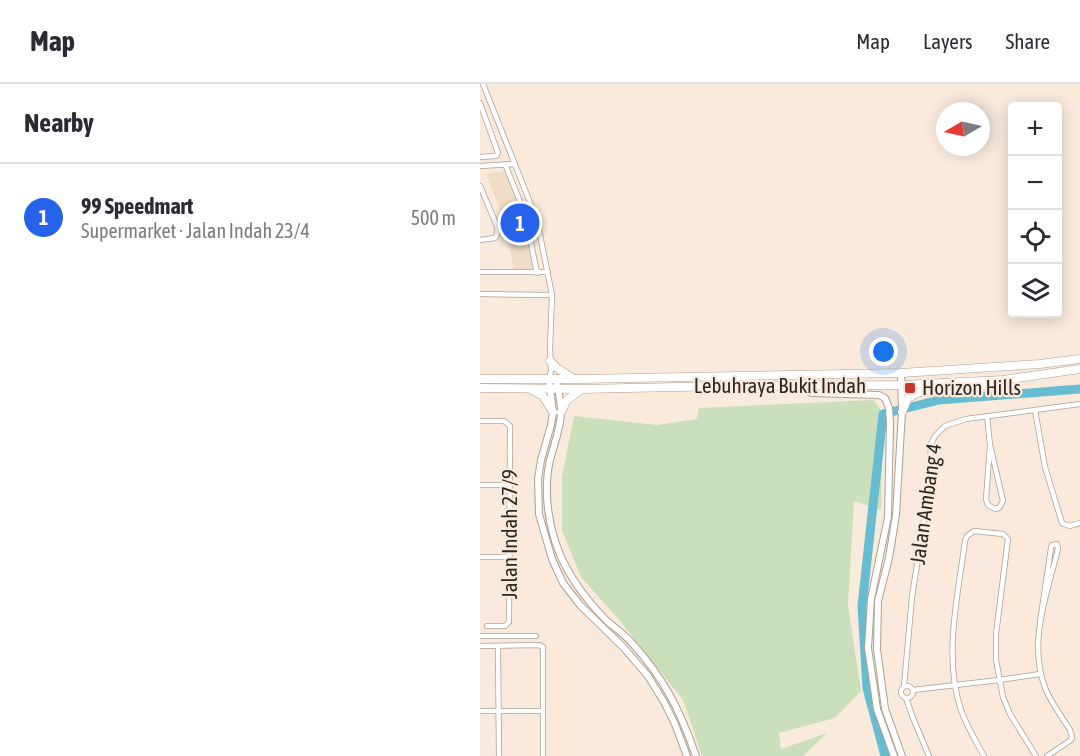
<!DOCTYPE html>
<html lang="en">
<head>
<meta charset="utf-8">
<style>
  :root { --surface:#fff; --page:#f7f7f7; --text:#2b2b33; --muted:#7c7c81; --line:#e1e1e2; --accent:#2563eb }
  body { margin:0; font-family:"Asap Condensed",sans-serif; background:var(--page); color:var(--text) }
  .controls { position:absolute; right:18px; top:18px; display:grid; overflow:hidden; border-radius:6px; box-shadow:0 3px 15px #0003 }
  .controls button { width:54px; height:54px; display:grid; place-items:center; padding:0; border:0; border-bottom:2px solid var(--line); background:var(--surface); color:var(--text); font:30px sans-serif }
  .compass { position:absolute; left:456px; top:18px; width:54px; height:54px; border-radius:50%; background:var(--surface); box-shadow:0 3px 15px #0003; rotate:261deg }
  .you { position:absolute; left:404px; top:268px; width:21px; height:21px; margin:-15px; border:4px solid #fff; border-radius:50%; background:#1a73e8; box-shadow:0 0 0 9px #1a73e833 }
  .badge { display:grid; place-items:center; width:39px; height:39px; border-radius:50%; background:var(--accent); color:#fff; font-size:20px; font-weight:700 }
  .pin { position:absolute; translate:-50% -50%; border:3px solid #fff; box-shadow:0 2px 6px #0006 }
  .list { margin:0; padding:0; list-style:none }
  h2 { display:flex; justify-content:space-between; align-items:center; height:78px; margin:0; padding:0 24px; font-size:26px }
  h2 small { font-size:20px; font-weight:400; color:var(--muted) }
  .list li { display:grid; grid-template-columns:39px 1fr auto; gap:18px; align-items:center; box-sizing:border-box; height:108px; padding:0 24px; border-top:2px solid var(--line) }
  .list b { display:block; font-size:22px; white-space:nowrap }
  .list p { margin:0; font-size:20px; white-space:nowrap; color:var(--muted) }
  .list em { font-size:20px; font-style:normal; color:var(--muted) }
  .icon { flex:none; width:33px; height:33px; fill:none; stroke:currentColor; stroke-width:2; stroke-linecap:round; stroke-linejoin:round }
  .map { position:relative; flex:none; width:600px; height:672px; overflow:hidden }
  header { display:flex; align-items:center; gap:36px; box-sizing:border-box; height:84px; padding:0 30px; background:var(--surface); border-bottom:2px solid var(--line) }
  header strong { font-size:28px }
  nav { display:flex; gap:33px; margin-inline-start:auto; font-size:21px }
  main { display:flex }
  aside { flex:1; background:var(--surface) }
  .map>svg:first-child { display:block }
  .built { fill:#f1dcc8 }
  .green { fill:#cae0bc }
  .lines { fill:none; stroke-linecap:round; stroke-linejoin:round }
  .river { stroke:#67bcd2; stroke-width:9 }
  .street-casing { stroke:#ae9f91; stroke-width:6 }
  .secondary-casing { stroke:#ae9f91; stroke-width:8 }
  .highway-casing { stroke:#ae9f91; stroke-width:9 }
  .street { stroke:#fff; stroke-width:4.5 }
  .secondary { stroke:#fff; stroke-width:6 }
  .highway { stroke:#fff; stroke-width:8 }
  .poi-dot { fill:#c6382f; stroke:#faeadb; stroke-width:2 }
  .labels { text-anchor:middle; stroke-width:4.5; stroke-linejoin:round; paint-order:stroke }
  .street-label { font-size:21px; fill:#2c2721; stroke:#faeadb }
  .poi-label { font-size:21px; fill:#2c2721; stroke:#faeadb; text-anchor:start }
</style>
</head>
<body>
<header>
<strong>Map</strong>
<nav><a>Map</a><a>Layers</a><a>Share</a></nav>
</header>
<main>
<aside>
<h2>Nearby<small></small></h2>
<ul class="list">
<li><span class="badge">1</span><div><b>99 Speedmart</b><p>Supermarket · Jalan Indah 23/4</p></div><em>500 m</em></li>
</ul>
</aside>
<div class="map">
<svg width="600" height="672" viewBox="0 0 600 672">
  <rect width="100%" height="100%" fill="#faeadb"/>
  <polygon class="built" points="25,87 43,130 55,187 34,186 24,135 7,93 8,89"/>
  <polygon class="green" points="394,316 403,330 401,426 374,417 368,521 381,607 355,634 299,649 301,665 347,649 323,672 222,672 203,616 140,537 101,493 82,446 82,393 94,332 177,341 217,335 219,324"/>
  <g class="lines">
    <polyline class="river" points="405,672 387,604 382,522 403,330 459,316 600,305"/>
    <defs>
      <g id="street">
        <polyline points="3,0 57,136 72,211 70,264 71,286 69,296"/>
        <polyline points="0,19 18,69 16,72 0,73"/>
        <polyline points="25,80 45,130 57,189"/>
        <polyline points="0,82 35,80"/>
        <path d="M0,102L17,142C18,147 18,151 15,154L0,156"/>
        <polyline points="0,188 68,188"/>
        <polyline points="0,210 72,211"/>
        <polyline points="555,326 565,383 582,439 584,440 590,442 600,439"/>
        <polyline points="507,332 510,361 506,415 508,421 515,425 519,424 523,417 510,361"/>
        <polyline points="0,337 24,337 30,342 30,346 29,538 25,542 7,542"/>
        <polyline points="0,401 30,401"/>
        <polyline points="0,473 30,473"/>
        <path d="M560,538L571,464L572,461L577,460L578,465C567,510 547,560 566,606C572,620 582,633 590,646L592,653L591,656L567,672"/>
        <polyline points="0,552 56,552"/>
        <polyline points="0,562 59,561 63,563 63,672"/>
        <polyline points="18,562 19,672"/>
        <circle cx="427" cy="608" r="6"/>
        <polyline points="424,602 432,513 447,416 451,403 450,381 451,360 455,352 465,342 486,335 600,320"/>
        <polyline points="433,606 519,596 560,590"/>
        <polyline points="426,614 433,634 449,672"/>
        <polyline points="0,627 63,627"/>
        <path d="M504,672C496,657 487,643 481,626C463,572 478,512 485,457L487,452L494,447L523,450L528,455L516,550V576L523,613L530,630L556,672"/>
      </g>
      <g id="secondary">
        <polyline points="421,289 422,328 416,431 409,474 398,517 397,565 405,625 422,672"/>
        <polyline points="69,296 73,328 71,341 61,376 58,395 59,430 72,475 83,499 100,521 143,563 168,592 184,618 195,640 207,672"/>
        <path d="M76,296C78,306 81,317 81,327C81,344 74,360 70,376C64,402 67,432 75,457C85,488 104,514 127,537C135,544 144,550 151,558C184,594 200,626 216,672"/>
        <polyline points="316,302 332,309 399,311 405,314 409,324 410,339 408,433 391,515 388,564 397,625 414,672"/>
      </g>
      <g id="highway">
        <polyline points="70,277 77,284 94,295"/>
        <polyline points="0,295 100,295 421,289 560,280 600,275"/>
        <polyline points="0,304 101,305 245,302 422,301 523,296 600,285"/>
        <polyline points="52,306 63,312 73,328"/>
        <polyline points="81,328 87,316 100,306"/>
        <polyline points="422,328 428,314 440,308 488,306 510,300"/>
      </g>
    </defs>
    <use href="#street" class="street-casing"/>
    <use href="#secondary" class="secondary-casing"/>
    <use href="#highway" class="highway-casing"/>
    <use href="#street" class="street"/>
    <use href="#secondary" class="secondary"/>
    <use href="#highway" class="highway"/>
  </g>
  <rect class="poi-dot" x="424" y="298" width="12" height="12" rx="3"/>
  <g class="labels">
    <g class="street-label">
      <text x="300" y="309">Lebuhraya Bukit Indah</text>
      <text transform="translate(446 420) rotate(-82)" y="7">Jalan Ambang 4</text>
      <text transform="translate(30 450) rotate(-90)" y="7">Jalan Indah 27/9</text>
    </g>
    <g class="poi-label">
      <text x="442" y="311">Horizon Hills</text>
    </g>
  </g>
</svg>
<div class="controls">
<button>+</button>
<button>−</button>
<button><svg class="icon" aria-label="locate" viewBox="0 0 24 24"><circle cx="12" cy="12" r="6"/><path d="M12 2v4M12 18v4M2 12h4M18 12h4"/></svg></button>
<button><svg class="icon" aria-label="layers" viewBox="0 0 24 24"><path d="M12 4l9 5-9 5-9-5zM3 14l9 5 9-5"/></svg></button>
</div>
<svg class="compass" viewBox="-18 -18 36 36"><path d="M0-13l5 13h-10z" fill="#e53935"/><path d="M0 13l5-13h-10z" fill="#7c7c81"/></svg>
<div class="you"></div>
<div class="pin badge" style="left:40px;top:139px">1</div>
</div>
</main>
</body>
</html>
